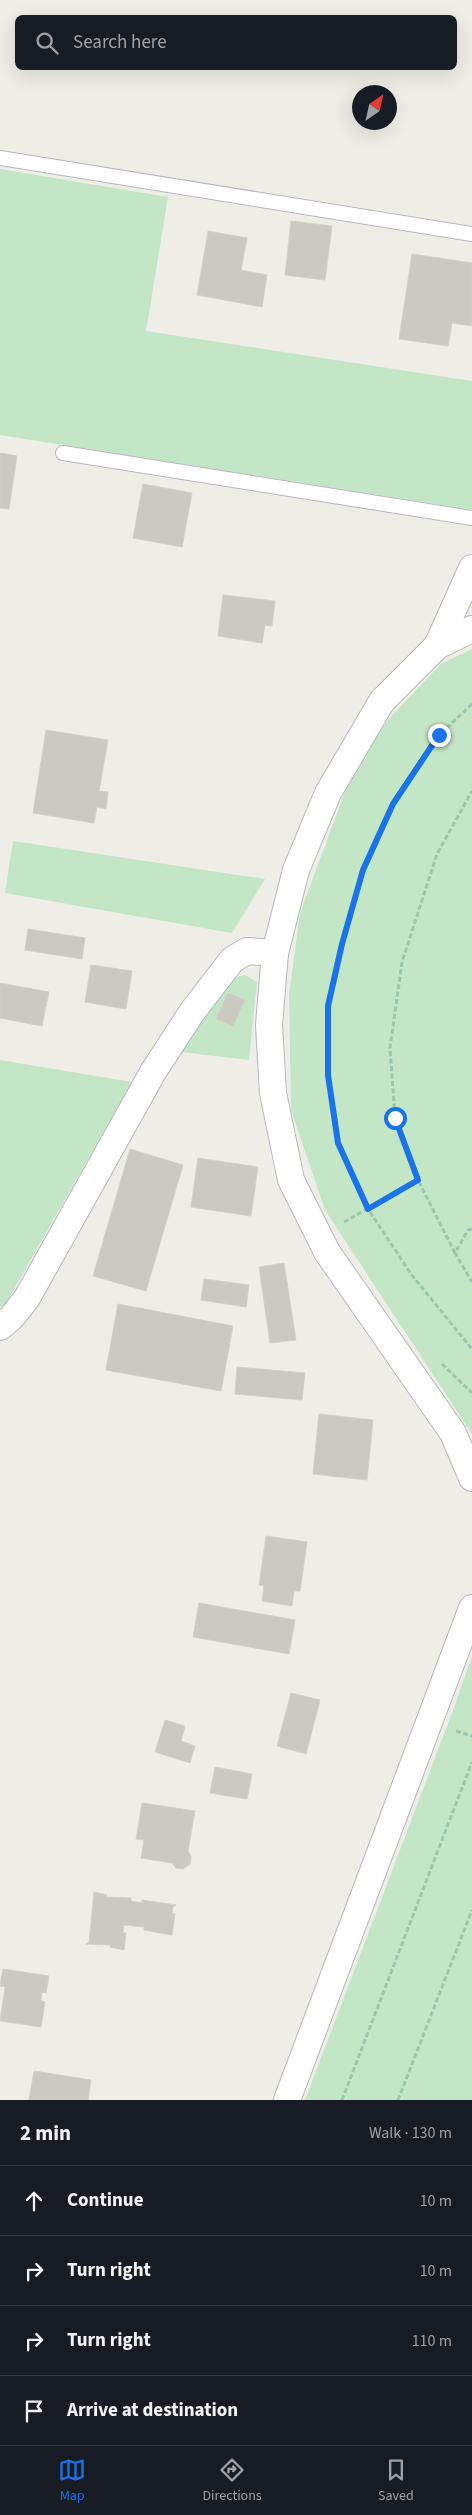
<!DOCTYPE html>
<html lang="en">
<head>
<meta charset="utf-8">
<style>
  :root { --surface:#171b24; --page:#242831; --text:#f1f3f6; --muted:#9ea1a6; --line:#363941; --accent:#1a73e8 }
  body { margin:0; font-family:"Source Sans 3",sans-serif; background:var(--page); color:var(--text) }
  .compass { position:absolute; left:352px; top:85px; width:45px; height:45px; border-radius:50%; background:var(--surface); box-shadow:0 5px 20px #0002; rotate:34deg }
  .stop { position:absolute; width:15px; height:15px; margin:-11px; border:4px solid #1a73e8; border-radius:50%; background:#fff }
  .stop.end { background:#1a73e8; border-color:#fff; box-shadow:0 1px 5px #0008 }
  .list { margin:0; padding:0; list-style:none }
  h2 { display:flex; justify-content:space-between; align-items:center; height:65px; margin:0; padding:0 20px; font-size:21px }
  h2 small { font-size:16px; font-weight:400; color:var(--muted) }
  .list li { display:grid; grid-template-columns:32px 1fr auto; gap:15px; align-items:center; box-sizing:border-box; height:70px; padding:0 20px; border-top:1px solid var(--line) }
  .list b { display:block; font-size:19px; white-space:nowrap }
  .list em { font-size:16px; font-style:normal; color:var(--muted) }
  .icon { flex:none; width:28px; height:28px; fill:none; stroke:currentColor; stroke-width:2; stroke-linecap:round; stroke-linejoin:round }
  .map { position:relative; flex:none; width:472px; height:2100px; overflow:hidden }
  .search { position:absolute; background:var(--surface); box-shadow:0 5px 20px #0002; left:15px; right:15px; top:15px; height:55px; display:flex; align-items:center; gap:12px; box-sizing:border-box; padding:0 18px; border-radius:8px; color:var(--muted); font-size:19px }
  .sheet { height:345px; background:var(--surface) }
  nav { display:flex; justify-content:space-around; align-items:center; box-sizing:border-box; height:70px; border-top:1px solid var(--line); background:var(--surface); font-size:14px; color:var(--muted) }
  nav a { display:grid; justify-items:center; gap:2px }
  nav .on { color:var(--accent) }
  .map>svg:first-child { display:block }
  .green { fill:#c3e6c7 }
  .building { fill:#cac9c2; stroke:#d4d1c4 }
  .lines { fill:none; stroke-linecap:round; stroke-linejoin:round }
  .service-casing { stroke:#b6b7bc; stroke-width:16 }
  .minor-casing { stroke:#b6b7bc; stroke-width:28 }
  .path { stroke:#9cc7ad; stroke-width:3; stroke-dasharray:5 2.5; stroke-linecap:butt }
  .service { stroke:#fff; stroke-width:14 }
  .minor { stroke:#fff; stroke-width:26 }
  .route { stroke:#1a73e8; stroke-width:6 }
</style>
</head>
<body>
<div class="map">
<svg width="472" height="2100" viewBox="0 0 472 2100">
  <rect width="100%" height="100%" fill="#efeee6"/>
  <g class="green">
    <polygon points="0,169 168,197 146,331 472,381 472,510 0,435"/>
    <polygon points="472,649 472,1434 325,1210 291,1110 289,994 300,913 346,789 386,722 441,664"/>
    <polygon points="13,841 265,879 232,933 5,893"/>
    <polygon points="245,975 257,982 249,1060 181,1052 233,978"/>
    <polygon points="0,1060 132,1082 5,1305 0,1307"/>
    <polygon points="472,1656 472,2100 305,2100 455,1705"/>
  </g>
  <g class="building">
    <polygon points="291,221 332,226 325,280 285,275"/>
    <polygon points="208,231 247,238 241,270 267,275 262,307 197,295"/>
    <polygon points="412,254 472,263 472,326 452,323 448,346 399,339"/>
    <polygon points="0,453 17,456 9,509 0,508"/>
    <polygon points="143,484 192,493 182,547 133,538"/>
    <polygon points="223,595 275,601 272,626 265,625 262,643 218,636"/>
    <polygon points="46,730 108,740 99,791 108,792 106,809 97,807 94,823 33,813"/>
    <polygon points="28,929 85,938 82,959 25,950"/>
    <polygon points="91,965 132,971 126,1009 85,1002"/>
    <polygon points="0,983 49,992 42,1026 0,1018"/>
    <polygon points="228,993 245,1000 233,1026 216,1019"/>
    <polygon points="130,1149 183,1165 146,1291 93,1276"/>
    <polygon points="198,1158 258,1167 251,1216 191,1207"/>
    <polygon points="284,1263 296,1340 270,1343 259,1267"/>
    <polygon points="204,1279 249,1285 246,1307 201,1300"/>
    <polygon points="118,1304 233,1326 221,1391 106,1370"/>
    <polygon points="237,1367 305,1373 302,1400 235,1394"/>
    <polygon points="319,1414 373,1420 367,1480 313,1474"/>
    <polygon points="266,1536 307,1542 300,1591 294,1591 292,1606 262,1601 264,1586 259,1585"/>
    <polygon points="199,1603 295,1620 289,1654 193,1637"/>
    <polygon points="291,1693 320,1700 306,1754 277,1746"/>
    <polygon points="165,1720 185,1726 181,1741 195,1746 190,1763 155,1752"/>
    <polygon points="215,1767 252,1774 247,1799 210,1793"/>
    <polygon points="142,1803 195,1811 188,1851 191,1856 190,1864 183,1869 176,1868 172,1863 141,1858 144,1840 136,1839"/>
    <polygon points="94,1892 107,1895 106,1897 131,1898 131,1901 142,1903 142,1900 176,1905 173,1907 172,1913 175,1914 172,1935 144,1930 144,1927 124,1925 123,1932 126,1933 124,1950 110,1947 111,1945 86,1944 89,1942"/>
    <polygon points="3,1969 49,1976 46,1993 42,1992 41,2001 45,2002 41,2027 0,2021 5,1987 0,1986"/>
    <polygon points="34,2071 91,2080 88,2100 29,2100"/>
  </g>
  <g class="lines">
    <defs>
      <g id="service">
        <polyline points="0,158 472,234"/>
        <polyline points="63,453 472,518"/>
      </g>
      <g id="minor">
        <polyline points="472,629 437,646 382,701 328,793 296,870 275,953 269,1025 273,1093 291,1180 327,1252 453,1433 472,1478"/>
        <polyline points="437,646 472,568"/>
        <polyline points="0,1327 12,1317 27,1298 153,1072 192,1012 232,960 247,951 275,953"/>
        <polyline points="287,2100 472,1608"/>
      </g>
    </defs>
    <use href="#service" class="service-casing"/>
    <use href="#minor" class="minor-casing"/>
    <g class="path">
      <polyline points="472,704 439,735 393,804 363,870 342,944 328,1006 328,1075 338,1143 368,1209 411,1274 472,1349"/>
      <polyline points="344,1222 418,1180"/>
      <polyline points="472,1229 468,1230 455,1253 472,1282"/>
      <polyline points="455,1253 418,1180 395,1117 390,1048 402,962 437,854 472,791"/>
      <polyline points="442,1364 472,1393"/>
      <polyline points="456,1731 472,1736"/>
      <polyline points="342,2100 472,1762"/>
      <polyline points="398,2100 472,1910"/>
    </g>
    <use href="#service" class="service"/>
    <use href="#minor" class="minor"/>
  </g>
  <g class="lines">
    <polyline class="route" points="395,1118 418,1180 368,1209 338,1143 328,1075 328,1006 342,944 363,870 393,804 439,735"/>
  </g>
</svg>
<svg class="compass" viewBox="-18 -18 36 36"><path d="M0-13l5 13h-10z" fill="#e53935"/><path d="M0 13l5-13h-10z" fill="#9ea1a6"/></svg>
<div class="stop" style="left:395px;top:1118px"></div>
<div class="stop end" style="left:439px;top:735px"></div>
<div class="search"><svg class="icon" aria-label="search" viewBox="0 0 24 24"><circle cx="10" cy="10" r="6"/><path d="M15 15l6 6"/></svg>Search here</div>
</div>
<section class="sheet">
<h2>2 min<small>Walk · 130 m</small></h2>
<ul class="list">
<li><svg class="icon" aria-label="ahead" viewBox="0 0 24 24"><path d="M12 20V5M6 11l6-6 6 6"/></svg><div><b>Continue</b></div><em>10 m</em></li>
<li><svg class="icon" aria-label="right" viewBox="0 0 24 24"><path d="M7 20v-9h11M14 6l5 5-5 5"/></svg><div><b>Turn right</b></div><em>10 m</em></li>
<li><svg class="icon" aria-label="right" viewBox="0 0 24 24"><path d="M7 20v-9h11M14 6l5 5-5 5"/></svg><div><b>Turn right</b></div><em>110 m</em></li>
<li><svg class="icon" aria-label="arrive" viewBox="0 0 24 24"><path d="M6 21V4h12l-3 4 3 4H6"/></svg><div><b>Arrive at destination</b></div></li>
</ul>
</section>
<nav>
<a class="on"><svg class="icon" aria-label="map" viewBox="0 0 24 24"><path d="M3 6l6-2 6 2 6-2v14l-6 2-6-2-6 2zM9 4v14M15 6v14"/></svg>Map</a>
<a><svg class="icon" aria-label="directions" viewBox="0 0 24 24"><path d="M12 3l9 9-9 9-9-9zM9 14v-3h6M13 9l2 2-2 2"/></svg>Directions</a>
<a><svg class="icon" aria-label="saved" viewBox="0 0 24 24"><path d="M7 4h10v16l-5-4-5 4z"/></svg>Saved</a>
</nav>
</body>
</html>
